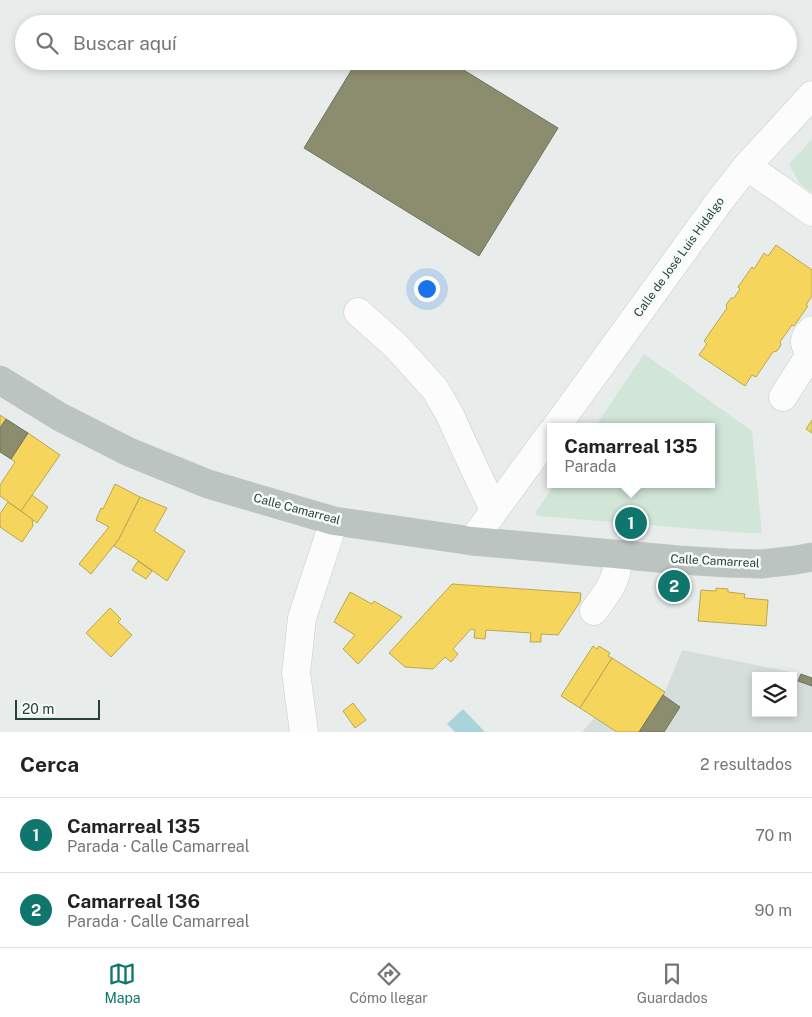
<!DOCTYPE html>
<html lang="es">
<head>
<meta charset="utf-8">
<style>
  :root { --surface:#fff; --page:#f2f2f2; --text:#222; --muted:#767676; --line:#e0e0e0; --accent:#0f766e }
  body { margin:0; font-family:"Public Sans",sans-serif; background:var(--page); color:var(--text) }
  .controls { position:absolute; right:15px; bottom:15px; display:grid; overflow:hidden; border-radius:0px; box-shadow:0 2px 8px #0003 }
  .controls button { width:45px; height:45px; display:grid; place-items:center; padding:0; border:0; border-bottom:1px solid var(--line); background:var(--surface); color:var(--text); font:25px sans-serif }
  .scale { position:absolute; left:15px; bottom:12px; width:85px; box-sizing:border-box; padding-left:5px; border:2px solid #24423a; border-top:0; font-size:14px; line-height:18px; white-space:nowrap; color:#24423a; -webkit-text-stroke:4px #f7fbf9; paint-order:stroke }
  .you { position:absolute; left:426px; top:288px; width:18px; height:18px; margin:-12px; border:4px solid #fff; border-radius:50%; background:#1a73e8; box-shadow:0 0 0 8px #1a73e833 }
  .badge { display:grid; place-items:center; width:32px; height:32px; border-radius:50%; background:var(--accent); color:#fff; font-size:16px; font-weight:700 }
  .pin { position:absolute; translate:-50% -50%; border:2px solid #fff; box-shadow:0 1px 5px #0006 }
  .popup { position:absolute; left:547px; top:423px; width:168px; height:65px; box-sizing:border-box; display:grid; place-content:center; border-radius:0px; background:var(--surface); filter:drop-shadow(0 1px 4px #0005); font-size:16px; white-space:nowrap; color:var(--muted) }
  .popup b { font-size:19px; color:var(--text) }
  .popup::after { content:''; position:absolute; left:50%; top:100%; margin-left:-10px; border:10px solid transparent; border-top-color:var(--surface) }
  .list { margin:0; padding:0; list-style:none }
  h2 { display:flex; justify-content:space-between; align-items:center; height:65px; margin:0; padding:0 20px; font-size:21px }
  h2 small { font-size:16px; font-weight:400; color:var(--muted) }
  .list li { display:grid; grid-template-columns:32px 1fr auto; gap:15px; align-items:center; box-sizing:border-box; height:75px; padding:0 20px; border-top:1px solid var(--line) }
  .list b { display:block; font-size:19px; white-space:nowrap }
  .list p { margin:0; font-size:16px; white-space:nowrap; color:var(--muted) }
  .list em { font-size:16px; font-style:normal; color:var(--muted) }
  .icon { flex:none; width:28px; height:28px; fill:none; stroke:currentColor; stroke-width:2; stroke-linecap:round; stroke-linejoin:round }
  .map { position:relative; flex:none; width:812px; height:732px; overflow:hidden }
  .search { position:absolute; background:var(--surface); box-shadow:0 2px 8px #0003; left:15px; right:15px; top:15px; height:55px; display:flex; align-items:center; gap:12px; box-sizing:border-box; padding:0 18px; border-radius:28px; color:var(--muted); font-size:19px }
  .sheet { height:215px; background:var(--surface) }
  nav { display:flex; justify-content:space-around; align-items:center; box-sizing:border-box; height:70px; border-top:1px solid var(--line); background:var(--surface); font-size:14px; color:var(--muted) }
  nav a { display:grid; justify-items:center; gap:2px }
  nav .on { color:var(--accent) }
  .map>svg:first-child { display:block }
  .built { fill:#d6dedb; fill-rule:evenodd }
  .green { fill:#d1e6d8 }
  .water { fill:#a9d4db }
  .homes { fill:#f6d55c; stroke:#b7a952 }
  .industry { fill:#8c8c6e; stroke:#6d765e }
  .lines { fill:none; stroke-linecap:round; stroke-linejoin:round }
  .street-casing { stroke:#c5cac8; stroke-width:29 }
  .highway-casing { stroke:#c3ccc9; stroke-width:29 }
  .street { stroke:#fcfcfc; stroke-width:28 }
  .highway { stroke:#bcc4c2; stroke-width:28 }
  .labels { text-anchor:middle; stroke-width:5; stroke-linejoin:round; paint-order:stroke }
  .street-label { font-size:12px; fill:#24423a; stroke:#f7fbf9 }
</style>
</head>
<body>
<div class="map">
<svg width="812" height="732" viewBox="0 0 812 732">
  <rect width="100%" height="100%" fill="#e8edeb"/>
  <g class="built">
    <path d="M682,650L801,674L812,678V732H639L665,692ZM756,676H793V713H756Z"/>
    <polygon points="595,717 617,732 582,732"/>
  </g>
  <g class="green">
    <polygon points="812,139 812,193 800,184 789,164"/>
    <polygon points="644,354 752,431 762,533 747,533 538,516 535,513 555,484 711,484 711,427 595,427"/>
  </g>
  <polygon class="water" points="463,709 485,732 455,732 447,724"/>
  <g class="homes">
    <polygon points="776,245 812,270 812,296 806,305 808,306 794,326 792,325 780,342 781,345 777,351 773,352 756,377 752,375 745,386 699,355 707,344 704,341 727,308 726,305 731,298 734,298 740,289 738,287 752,267 754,269 764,253 768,256"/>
    <polygon points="0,415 6,419 0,428"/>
    <polygon points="812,420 812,433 806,429"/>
    <polygon points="28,433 60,455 21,511 0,496 0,485 15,462 11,459"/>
    <polygon points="115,484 140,497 119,539 91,574 79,564 109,527 96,520 101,508 103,509"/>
    <polygon points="32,495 48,507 37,523 21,511"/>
    <polygon points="140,497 167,508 154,531 185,551 167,581 136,559 114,546 119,539"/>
    <polygon points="8,502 32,519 33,526 22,542 0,527 0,514"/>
    <polygon points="138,561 152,571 146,579 132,570"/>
    <polygon points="452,584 581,593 580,602 558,635 541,634 541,642 530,642 531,633 486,630 485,639 474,638 475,630 471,629 453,649 458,654 451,662 445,657 433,669 405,667 389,653"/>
    <polygon points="716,588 728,589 728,592 745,594 744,598 768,600 766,626 698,621 701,590 716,591"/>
    <polygon points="350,592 372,604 374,601 402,617 358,664 343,649 355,635 334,622"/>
    <polygon points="110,608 121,619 118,622 132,635 111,657 86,633"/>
    <polygon points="593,646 597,649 599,646 610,653 608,656 612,658 580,708 561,696"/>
    <polygon points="612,658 665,692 639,732 617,732 580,708"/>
    <polygon points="353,703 366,720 355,728 343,711"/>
  </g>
  <g class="industry">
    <polygon points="357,61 449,61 558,128 479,256 304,148"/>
    <polygon points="6,419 28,433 11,459 0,452 0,428"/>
    <polygon points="801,674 812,678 812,686 798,681"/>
    <polygon points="663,695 680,707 664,732 639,732"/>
  </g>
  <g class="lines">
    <defs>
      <g id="street">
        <polyline points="747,166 812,212"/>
        <polyline points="358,312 396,346 435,389 450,415 462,442 494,510"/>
        <path d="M812,330C802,338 803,346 812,354"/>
        <polyline points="783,397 811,353"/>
        <polyline points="556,427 721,199 747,166 812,95"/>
        <polyline points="472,541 551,433"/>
        <polyline points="594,611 610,588 616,574 619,555"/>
        <polyline points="304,732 296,673 302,618 334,521"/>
      </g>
      <polyline id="highway" points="0,380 60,417 129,452 208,484 334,521 472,541 679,560 728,563 761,564 796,560 812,557"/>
    </defs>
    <use href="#street" class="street-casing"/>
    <use href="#highway" class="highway-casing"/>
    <use href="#street" class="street"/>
    <use href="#highway" class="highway"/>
  </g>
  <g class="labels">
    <g class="street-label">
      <text transform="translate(679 257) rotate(-54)" y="4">Calle de José Luis Hidalgo</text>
      <text transform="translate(297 509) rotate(15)" y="4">Calle Camarreal</text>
      <text transform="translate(715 561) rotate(3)" y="4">Calle Camarreal</text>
    </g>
  </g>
</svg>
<div class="controls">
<button><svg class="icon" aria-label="layers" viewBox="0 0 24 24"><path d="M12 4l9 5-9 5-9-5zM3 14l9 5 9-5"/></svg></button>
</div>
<div class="scale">20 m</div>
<div class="you"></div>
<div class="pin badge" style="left:631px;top:523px">1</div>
<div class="popup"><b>Camarreal 135</b>Parada</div>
<div class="pin badge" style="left:674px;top:586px">2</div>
<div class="search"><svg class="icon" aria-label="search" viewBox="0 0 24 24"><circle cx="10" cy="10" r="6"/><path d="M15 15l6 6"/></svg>Buscar aquí</div>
</div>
<section class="sheet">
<h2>Cerca<small>2 resultados</small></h2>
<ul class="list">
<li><span class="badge">1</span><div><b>Camarreal 135</b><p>Parada · Calle Camarreal</p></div><em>70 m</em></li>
<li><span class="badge">2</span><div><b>Camarreal 136</b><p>Parada · Calle Camarreal</p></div><em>90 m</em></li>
</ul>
</section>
<nav>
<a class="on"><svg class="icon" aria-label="map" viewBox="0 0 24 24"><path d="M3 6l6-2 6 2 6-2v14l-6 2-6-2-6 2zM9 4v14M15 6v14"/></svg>Mapa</a>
<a><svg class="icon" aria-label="directions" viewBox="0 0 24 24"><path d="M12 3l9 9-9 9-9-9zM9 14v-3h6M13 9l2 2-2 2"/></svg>Cómo llegar</a>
<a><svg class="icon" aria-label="saved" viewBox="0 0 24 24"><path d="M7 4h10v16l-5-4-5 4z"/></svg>Guardados</a>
</nav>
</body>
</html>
